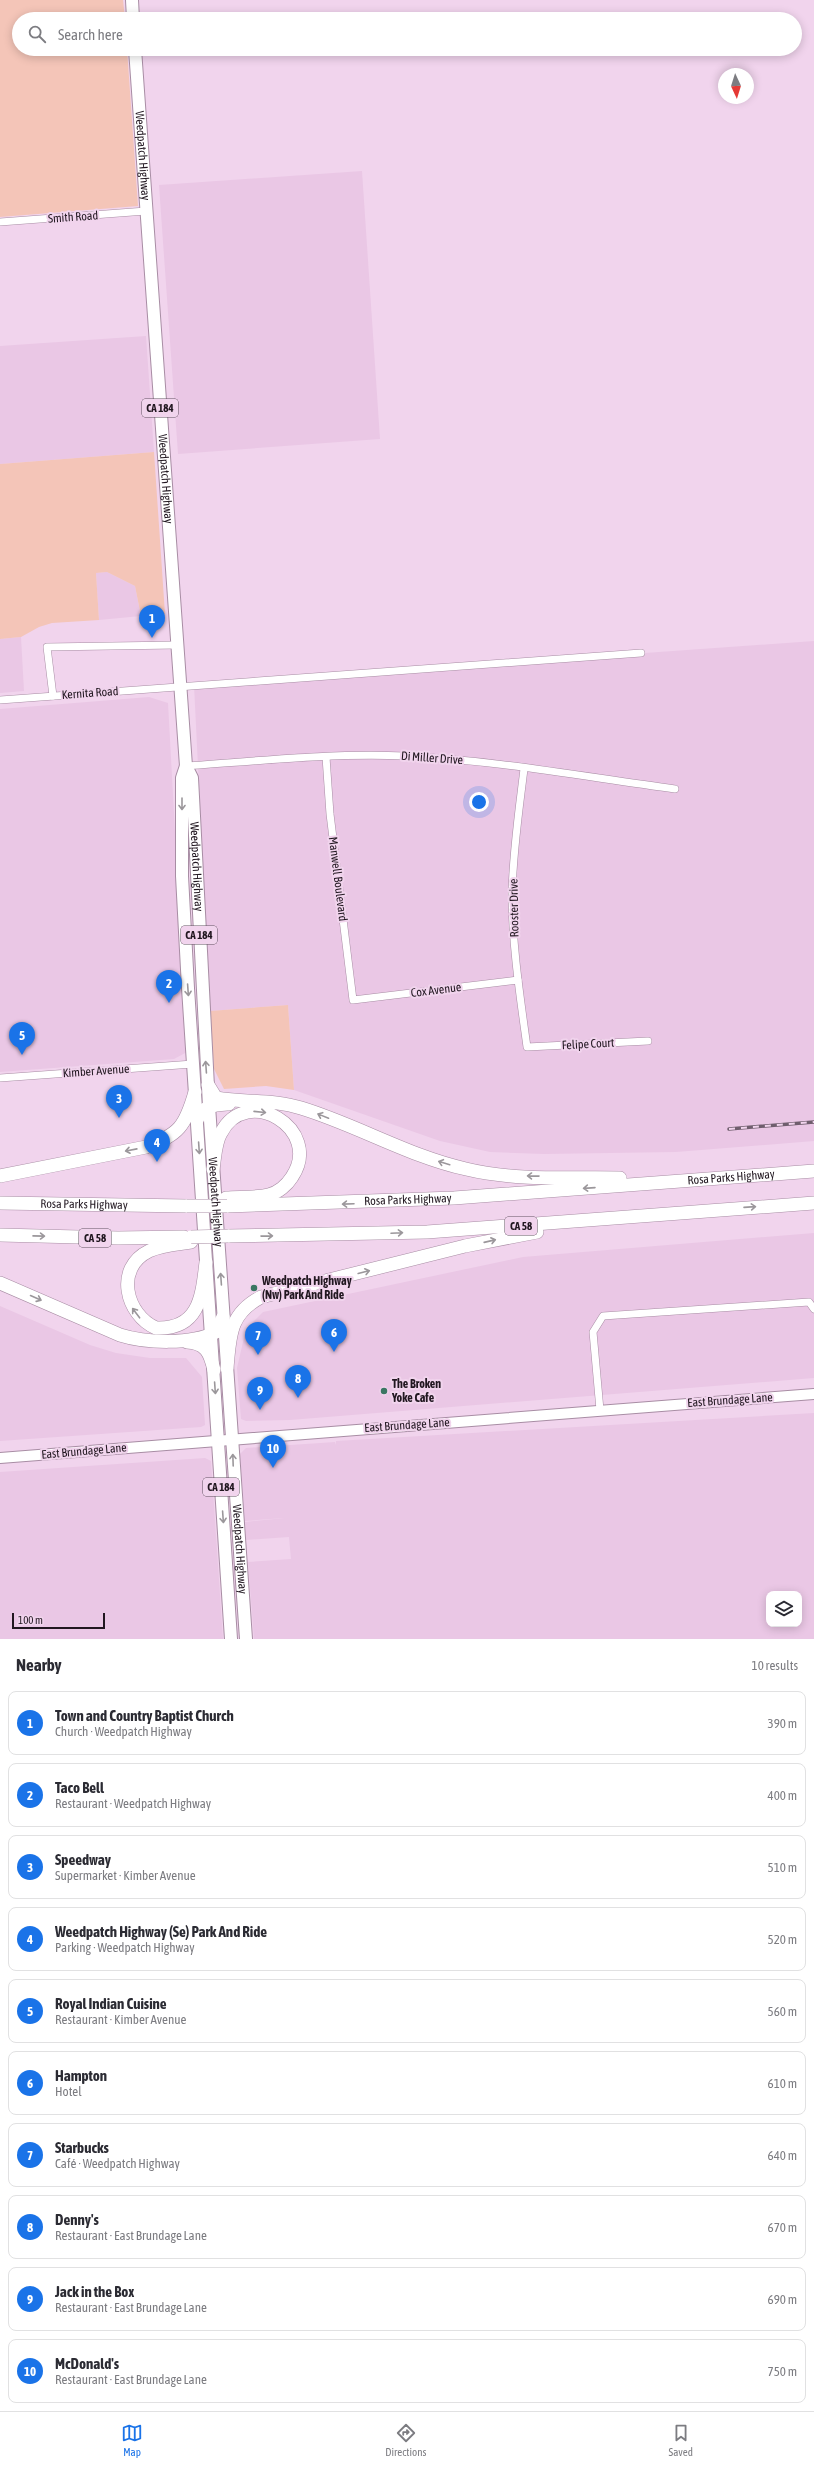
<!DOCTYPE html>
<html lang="en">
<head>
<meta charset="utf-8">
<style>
  :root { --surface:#fff; --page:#f2f2f3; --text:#2b2b33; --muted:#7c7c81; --line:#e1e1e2; --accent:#1a73e8 }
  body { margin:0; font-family:"Asap Condensed",sans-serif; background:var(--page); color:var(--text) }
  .controls { position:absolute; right:12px; bottom:12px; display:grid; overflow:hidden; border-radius:8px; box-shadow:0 2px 10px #0003 }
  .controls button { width:36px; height:36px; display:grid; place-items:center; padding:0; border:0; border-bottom:1px solid var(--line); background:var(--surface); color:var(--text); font:20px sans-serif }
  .compass { position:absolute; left:718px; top:68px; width:36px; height:36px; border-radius:50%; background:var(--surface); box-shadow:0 2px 10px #0003; rotate:176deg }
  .scale { position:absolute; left:12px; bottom:10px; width:93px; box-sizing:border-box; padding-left:4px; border:2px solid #211720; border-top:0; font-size:11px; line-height:14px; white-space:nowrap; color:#211720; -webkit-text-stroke:3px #f1d4ed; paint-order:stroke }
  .you { position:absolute; left:479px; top:802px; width:14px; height:14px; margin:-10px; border:3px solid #fff; border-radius:50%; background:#1a73e8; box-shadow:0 0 0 6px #1a73e833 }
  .badge { display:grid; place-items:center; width:26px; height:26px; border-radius:50%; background:var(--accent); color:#fff; font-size:13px; font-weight:700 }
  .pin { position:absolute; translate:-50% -33px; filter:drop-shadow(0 1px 2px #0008) }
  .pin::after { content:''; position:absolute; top:21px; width:14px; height:12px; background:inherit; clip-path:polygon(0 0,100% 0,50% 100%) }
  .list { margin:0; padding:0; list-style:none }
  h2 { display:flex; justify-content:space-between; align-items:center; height:52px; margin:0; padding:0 16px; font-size:17px }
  h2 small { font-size:13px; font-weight:400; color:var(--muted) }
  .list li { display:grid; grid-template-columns:26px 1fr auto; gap:12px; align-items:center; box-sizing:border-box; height:64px; margin:0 8px 8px; padding:0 8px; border:1px solid var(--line); border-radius:8px }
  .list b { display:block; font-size:15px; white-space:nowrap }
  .list p { margin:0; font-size:13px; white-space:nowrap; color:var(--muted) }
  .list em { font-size:13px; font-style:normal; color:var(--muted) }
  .icon { flex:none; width:22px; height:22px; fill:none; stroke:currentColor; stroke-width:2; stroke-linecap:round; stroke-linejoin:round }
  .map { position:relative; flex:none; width:814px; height:1639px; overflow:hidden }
  .search { position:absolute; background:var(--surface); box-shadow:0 2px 10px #0003; left:12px; right:12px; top:12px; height:44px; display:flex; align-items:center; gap:10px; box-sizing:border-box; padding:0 14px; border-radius:22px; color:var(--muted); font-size:15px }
  .sheet { height:772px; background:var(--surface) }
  nav { display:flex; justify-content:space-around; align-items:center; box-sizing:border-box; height:56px; border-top:1px solid var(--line); background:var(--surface); font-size:11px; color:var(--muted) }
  nav a { display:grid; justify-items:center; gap:2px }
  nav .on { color:var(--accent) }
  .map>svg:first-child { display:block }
  .built { fill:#eac7e5; fill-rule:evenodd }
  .green { fill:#f4c5b8 }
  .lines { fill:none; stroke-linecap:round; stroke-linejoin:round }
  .street-casing { stroke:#a88da4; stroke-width:8 }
  .secondary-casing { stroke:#a88da4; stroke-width:12 }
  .primary-casing { stroke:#a88da4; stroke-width:14 }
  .highway-casing { stroke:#a88da4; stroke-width:14 }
  .street { stroke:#fff; stroke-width:7 }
  .secondary { stroke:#fff; stroke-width:10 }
  .primary { stroke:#fff; stroke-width:12 }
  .highway { stroke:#fff; stroke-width:13 }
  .rail-casing { stroke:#6f5e6d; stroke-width:3.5 }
  .rail { stroke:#f1d4ed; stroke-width:2; stroke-dasharray:6; stroke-linecap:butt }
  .highway-bridge-casing { stroke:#a88da4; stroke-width:14; stroke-linecap:butt }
  .highway-bridge { stroke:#fff; stroke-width:13 }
  .oneway { stroke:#9b979b }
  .poi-dot { fill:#3a7662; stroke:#f1d4ed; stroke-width:1.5 }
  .labels { text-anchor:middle; stroke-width:4; stroke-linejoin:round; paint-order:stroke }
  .shield { fill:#f1d4ed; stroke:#5f505e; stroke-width:1 }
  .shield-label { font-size:11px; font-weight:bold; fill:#211720 }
  .street-label { font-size:12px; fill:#211720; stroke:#f1d4ed }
  .poi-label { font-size:12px; font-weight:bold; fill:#211720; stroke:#f1d4ed; text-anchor:start }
</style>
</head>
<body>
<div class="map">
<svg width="814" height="1639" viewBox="0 0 814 1639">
  <rect width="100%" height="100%" fill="#f1d4ed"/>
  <g class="built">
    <polygon points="362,171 380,439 178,454 159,185"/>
    <polygon points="146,336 154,452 0,464 0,346"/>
    <polygon points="107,572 135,586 141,616 99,620 96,573"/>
    <polygon points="21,637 24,691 0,693 0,639"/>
    <polygon points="814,641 814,1141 676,1152 544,1154 490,1152 440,1141 294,1090 288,1005 210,1011 194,685"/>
    <polygon points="149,697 168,703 187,1052 174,1059 0,1072 0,709"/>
    <polygon points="814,1233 814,1378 290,1420 246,1421 241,1419 237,1368 246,1329 263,1312 523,1257"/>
    <polygon points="0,1306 90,1345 116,1353 150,1358 186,1358 202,1377 205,1425 201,1427 0,1441"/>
    <path d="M814,1413V1639H254L248,1562L291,1559L289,1537L246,1540L245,1522L284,1518L245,1521L240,1454L246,1448L335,1442L336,1445V1441ZM769,1594H799V1624H769Z"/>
    <polygon points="205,1458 211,1461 223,1639 0,1639 0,1472"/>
  </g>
  <g class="green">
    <polygon points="0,0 123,0 125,19 19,19 19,49 127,49 138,206 0,217"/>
    <polygon points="154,452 165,614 141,616 135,586 107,572 96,573 99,620 52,623 39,627 21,637 0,639 0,464"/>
    <polygon points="288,1005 294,1090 266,1086 224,1089 214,1069 210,1011"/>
  </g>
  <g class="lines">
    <defs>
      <g id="street">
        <polyline points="0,222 146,211"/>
        <polyline points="53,696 47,647 176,645"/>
        <polyline points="0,700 641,653"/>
        <polyline points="326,757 330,814 353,1000 518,980"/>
        <path d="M186,766C258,761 332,753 404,756C495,760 585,777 675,789"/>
        <path d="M524,769C519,810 513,851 512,893C512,944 520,996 527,1047L648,1041"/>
        <polyline points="0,1078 193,1064"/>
        <polyline points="600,1410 593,1332 603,1316 809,1302 814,1309"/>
      </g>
      <polyline id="secondary" points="0,1458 814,1394"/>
      <g id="primary">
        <polyline points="132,0 133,19"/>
        <path id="s1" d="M135,49L186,766L192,778L194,816L209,1106L246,1639"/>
        <polyline points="186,766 182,778 182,876 188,988 231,1639"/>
      </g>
      <g id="highway">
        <path d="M208,1085L216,1098C245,1103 273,1099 301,1108C357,1125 408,1156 466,1169C515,1181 570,1177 620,1178"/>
        <path d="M197,1120C203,1105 214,1105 229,1104"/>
        <path d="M213,1169C215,1157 215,1143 221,1133C246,1083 324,1129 292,1177C287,1185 278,1193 268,1195C255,1198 239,1197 226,1198"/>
        <path d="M0,1176L146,1147C179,1134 185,1127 195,1092"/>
        <path id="s2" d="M0,1203L187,1206"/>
        <path id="s3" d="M227,1206L454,1198L814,1171"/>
        <polyline points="0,1235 118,1238 184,1237"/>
        <polyline points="228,1236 427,1232 814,1203"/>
        <path d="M191,1242C178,1244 161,1245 149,1251C114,1268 126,1315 156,1328C200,1330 202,1295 206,1262"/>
        <path d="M0,1283L120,1335C145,1343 192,1345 216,1332L223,1317"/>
        <path d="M187,1342C206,1343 210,1353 214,1370"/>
        <path d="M227,1368C230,1336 229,1314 261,1297L465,1246L537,1232"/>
      </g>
    </defs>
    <use href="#street" class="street-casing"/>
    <use href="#secondary" class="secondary-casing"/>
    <use href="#primary" class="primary-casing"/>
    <use href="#highway" class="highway-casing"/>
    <use href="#street" class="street"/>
    <use href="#secondary" class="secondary"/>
    <use href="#primary" class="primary"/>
    <use href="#highway" class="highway"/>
    <defs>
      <polyline id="rail" points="729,1129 814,1122"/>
    </defs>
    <use href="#rail" class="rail-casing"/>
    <use href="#rail" class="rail"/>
    <defs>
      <g id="highway-bridge">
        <polyline points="187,1206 227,1206"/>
        <polyline points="191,1237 228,1236"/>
      </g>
    </defs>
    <use href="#highway-bridge" class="highway-bridge-casing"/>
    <use href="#highway-bridge" class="highway-bridge"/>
  </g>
  <defs><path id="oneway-shaft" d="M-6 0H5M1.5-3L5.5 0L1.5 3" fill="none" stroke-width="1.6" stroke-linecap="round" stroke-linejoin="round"/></defs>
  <g class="oneway">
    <use href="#oneway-shaft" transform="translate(182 804) rotate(90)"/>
    <use href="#oneway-shaft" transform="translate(188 990) rotate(86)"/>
    <use href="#oneway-shaft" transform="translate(206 1067) rotate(-94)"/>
    <use href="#oneway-shaft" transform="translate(260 1112) rotate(6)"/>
    <use href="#oneway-shaft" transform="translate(323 1116) rotate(-158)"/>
    <use href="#oneway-shaft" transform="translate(199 1148) rotate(86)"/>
    <use href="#oneway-shaft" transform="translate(131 1150) rotate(169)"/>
    <use href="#oneway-shaft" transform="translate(444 1163) rotate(-163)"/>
    <use href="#oneway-shaft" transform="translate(533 1176) rotate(-179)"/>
    <use href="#oneway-shaft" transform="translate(589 1188) rotate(176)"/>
    <use href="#oneway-shaft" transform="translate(348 1204) rotate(178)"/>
    <use href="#oneway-shaft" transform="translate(750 1207) rotate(-4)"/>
    <use href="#oneway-shaft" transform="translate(397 1233) rotate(-3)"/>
    <use href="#oneway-shaft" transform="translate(39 1236) rotate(1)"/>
    <use href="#oneway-shaft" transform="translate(267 1236) rotate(-1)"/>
    <use href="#oneway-shaft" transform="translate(490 1241) rotate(-13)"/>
    <use href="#oneway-shaft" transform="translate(364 1272) rotate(-14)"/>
    <use href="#oneway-shaft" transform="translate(221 1279) rotate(-94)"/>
    <use href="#oneway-shaft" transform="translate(36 1298) rotate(24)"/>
    <use href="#oneway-shaft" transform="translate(136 1313) rotate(-127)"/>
    <use href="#oneway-shaft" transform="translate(215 1388) rotate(86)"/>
    <use href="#oneway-shaft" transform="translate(233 1460) rotate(-92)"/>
    <use href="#oneway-shaft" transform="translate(223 1517) rotate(86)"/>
  </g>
  <g class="poi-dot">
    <circle cx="254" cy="1288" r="4"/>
    <circle cx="384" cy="1391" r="4"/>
  </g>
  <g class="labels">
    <g class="shield">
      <rect x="142" y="399" width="36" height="18" rx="3"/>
      <rect x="181" y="926" width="36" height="18" rx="3"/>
      <rect x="505" y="1217" width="32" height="18" rx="3"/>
      <rect x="79" y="1229" width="32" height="18" rx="3"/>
      <rect x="203" y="1478" width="36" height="18" rx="3"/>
    </g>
    <g class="shield-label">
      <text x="160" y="412">CA 184</text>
      <text x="199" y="939">CA 184</text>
      <text x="521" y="1230">CA 58</text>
      <text x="95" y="1242">CA 58</text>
      <text x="221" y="1491">CA 184</text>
    </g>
    <g class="street-label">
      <text dy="4" stroke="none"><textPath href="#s1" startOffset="107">Weedpatch Highway</textPath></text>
      <text transform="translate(73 217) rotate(-4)" y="4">Smith Road</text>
      <text dy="4" stroke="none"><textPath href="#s1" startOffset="431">Weedpatch Highway</textPath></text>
      <text transform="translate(90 693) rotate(-4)" y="4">Kernita Road</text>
      <text transform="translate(432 758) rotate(4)" y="4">Di Miller Drive</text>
      <text dy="4" stroke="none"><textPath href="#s1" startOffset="821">Weedpatch Highway</textPath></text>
      <text transform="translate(338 879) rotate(83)" y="4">Manwell Boulevard</text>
      <text transform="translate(514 908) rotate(-91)" y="4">Rooster Drive</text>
      <text transform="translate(436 990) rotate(-7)" y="4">Cox Avenue</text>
      <text transform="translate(588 1044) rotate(-3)" y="4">Felipe Court</text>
      <text transform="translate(96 1071) rotate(-4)" y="4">Kimber Avenue</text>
      <text dy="4" stroke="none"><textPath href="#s3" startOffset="505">Rosa Parks Highway</textPath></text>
      <text dy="4" stroke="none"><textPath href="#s3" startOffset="181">Rosa Parks Highway</textPath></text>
      <text dy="4" stroke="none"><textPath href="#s1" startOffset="1157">Weedpatch Highway</textPath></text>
      <text dy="4" stroke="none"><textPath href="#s2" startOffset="84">Rosa Parks Highway</textPath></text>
      <text transform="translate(730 1400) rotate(-4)" y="4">East Brundage Lane</text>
      <text transform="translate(407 1425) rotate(-4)" y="4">East Brundage Lane</text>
      <text transform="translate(84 1451) rotate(-5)" y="4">East Brundage Lane</text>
      <text dy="4" stroke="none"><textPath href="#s1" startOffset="1505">Weedpatch Highway</textPath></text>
    </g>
    <g class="poi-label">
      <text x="262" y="1285">Weedpatch Highway<tspan x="262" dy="14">(Nw) Park And Ride</tspan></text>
      <text x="392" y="1388">The Broken<tspan x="392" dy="14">Yoke Cafe</tspan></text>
    </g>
  </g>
</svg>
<div class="controls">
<button><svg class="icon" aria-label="layers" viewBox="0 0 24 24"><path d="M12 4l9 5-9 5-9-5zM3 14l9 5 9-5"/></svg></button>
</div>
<svg class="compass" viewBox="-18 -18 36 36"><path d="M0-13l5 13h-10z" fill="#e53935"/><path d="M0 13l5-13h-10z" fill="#7c7c81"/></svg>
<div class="scale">100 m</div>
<div class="you"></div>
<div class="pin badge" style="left:152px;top:638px">1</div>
<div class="pin badge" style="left:169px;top:1003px">2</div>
<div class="pin badge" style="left:119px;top:1118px">3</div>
<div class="pin badge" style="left:157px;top:1162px">4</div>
<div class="pin badge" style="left:22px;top:1055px">5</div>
<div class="pin badge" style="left:334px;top:1352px">6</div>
<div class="pin badge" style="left:258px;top:1355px">7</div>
<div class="pin badge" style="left:298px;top:1398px">8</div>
<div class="pin badge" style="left:260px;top:1410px">9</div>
<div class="pin badge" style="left:273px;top:1468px">10</div>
<div class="search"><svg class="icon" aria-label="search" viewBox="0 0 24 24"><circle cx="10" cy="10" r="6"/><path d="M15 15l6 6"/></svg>Search here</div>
</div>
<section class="sheet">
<h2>Nearby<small>10 results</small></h2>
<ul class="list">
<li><span class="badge">1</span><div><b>Town and Country Baptist Church</b><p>Church · Weedpatch Highway</p></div><em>390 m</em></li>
<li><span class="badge">2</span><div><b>Taco Bell</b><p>Restaurant · Weedpatch Highway</p></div><em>400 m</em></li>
<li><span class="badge">3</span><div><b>Speedway</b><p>Supermarket · Kimber Avenue</p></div><em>510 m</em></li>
<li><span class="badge">4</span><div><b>Weedpatch Highway (Se) Park And Ride</b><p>Parking · Weedpatch Highway</p></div><em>520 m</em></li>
<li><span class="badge">5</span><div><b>Royal Indian Cuisine</b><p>Restaurant · Kimber Avenue</p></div><em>560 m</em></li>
<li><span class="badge">6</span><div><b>Hampton</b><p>Hotel</p></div><em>610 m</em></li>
<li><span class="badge">7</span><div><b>Starbucks</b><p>Café · Weedpatch Highway</p></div><em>640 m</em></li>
<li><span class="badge">8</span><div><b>Denny's</b><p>Restaurant · East Brundage Lane</p></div><em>670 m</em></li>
<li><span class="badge">9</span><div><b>Jack in the Box</b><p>Restaurant · East Brundage Lane</p></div><em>690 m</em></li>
<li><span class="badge">10</span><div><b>McDonald's</b><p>Restaurant · East Brundage Lane</p></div><em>750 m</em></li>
</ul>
</section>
<nav>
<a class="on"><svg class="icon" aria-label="map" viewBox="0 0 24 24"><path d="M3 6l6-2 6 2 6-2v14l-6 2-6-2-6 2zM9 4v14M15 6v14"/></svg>Map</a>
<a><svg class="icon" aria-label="directions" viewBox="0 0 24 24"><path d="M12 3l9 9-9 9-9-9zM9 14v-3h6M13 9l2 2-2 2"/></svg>Directions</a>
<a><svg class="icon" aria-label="saved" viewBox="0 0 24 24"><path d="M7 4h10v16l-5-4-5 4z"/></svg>Saved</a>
</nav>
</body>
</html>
